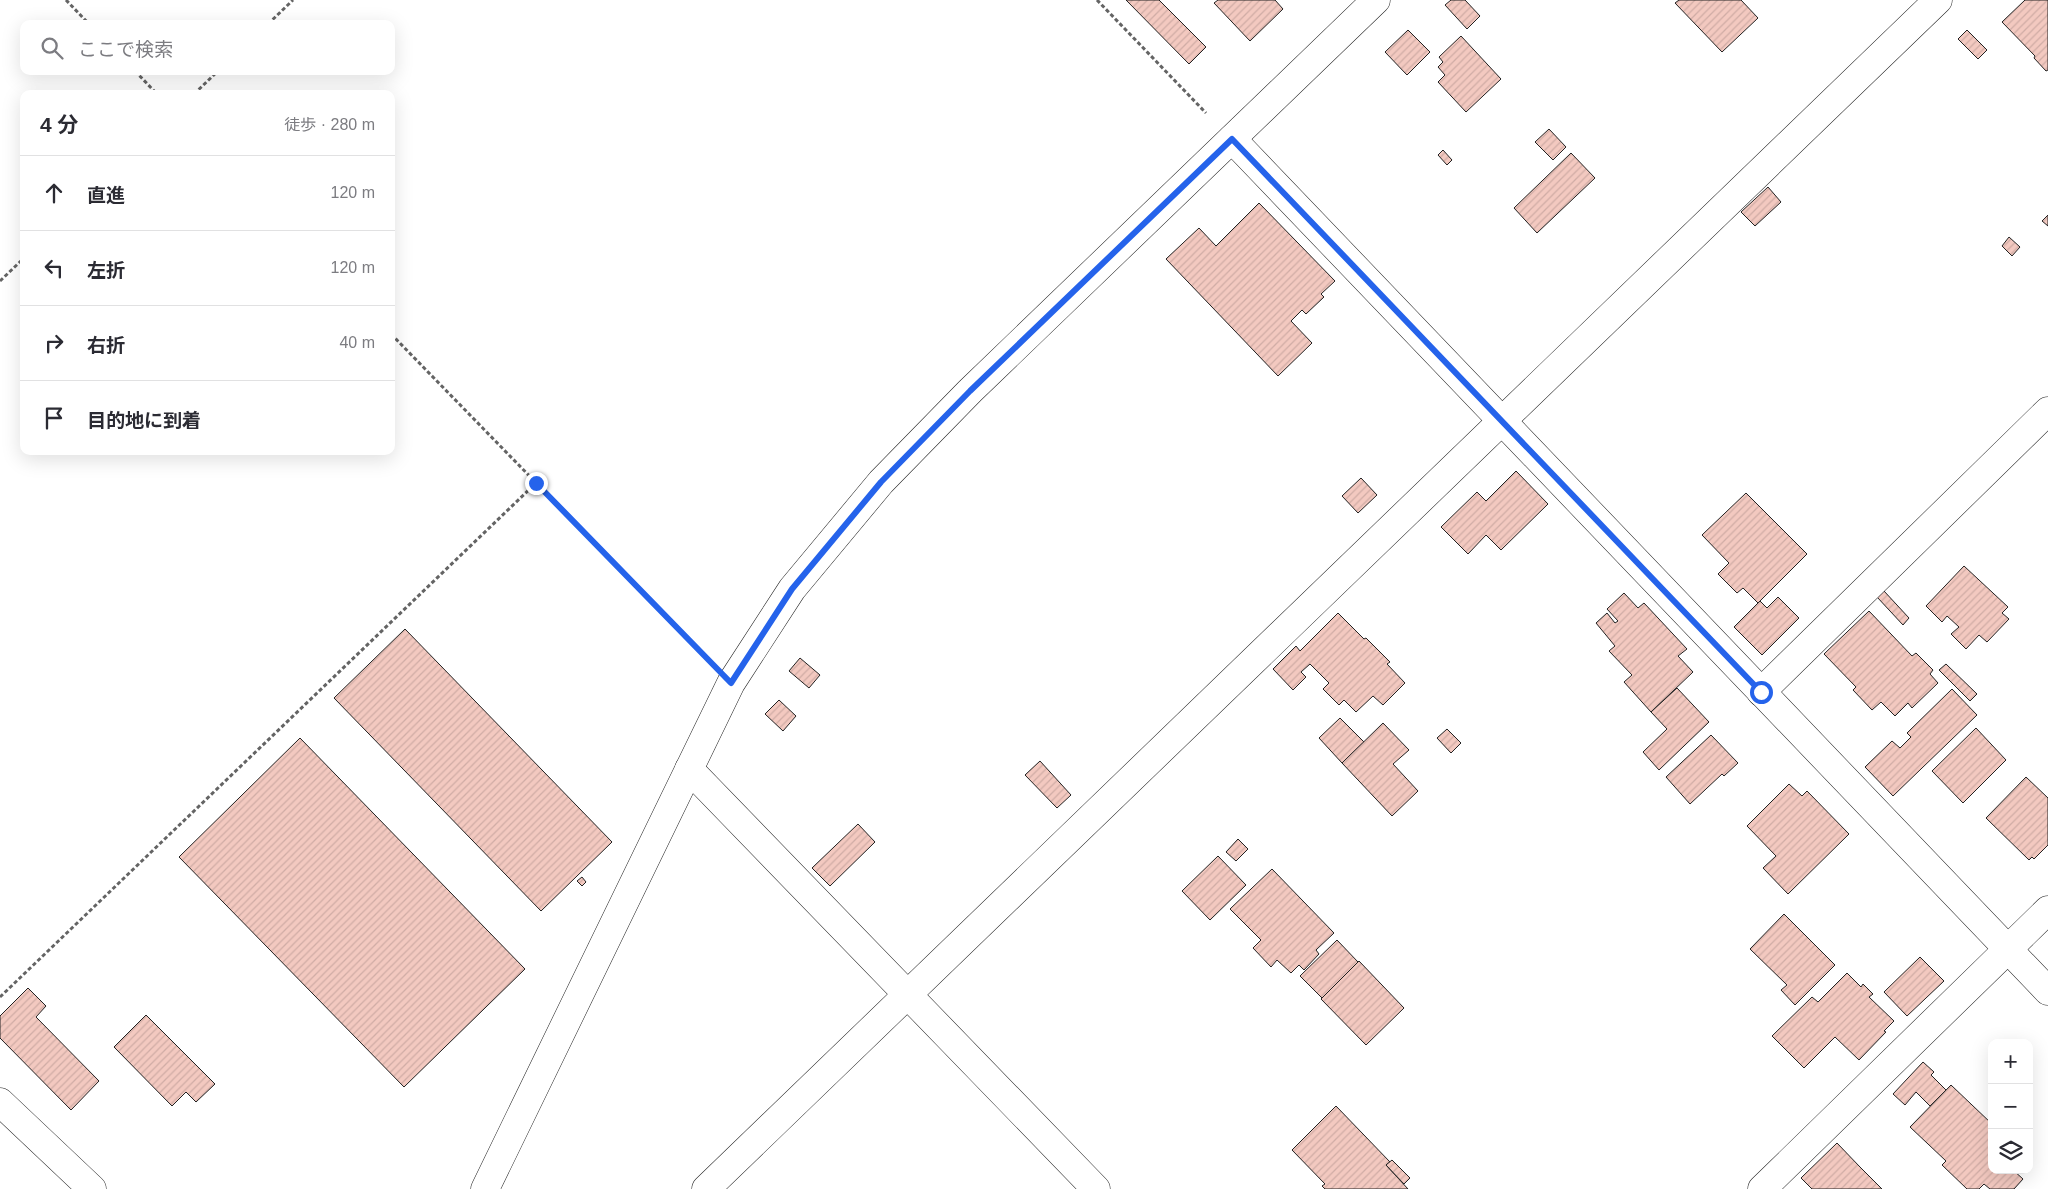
<!DOCTYPE html>
<html lang="ja">
<head>
<meta charset="utf-8">
<style>
  :root { --surface:#fff; --page:#f7f7f7; --text:#2b2b33; --muted:#7c7c81; --line:#e1e1e2 }
  body { margin:0; font-family:Arial,"Noto Sans JP",sans-serif; background:var(--page); color:var(--text) }
  .controls { position:absolute; right:15px; bottom:15px; display:grid; overflow:hidden; border-radius:10px; box-shadow:0 5px 20px #0002 }
  .controls button { width:45px; height:45px; display:grid; place-items:center; padding:0; border:0; border-bottom:1px solid var(--line); background:var(--surface); color:var(--text); font:25px sans-serif }
  .stop { position:absolute; width:15px; height:15px; margin:-11px; border:4px solid #2563eb; border-radius:50%; background:#fff }
  .stop.end { background:#2563eb; border-color:#fff; box-shadow:0 1px 5px #0008 }
  .list { margin:0; padding:0; list-style:none }
  h2 { display:flex; justify-content:space-between; align-items:center; height:65px; margin:0; padding:0 20px; font-size:21px }
  h2 small { font-size:16px; font-weight:400; color:var(--muted) }
  .list li { display:grid; grid-template-columns:32px 1fr auto; gap:15px; align-items:center; box-sizing:border-box; height:75px; padding:0 20px; border-top:1px solid var(--line) }
  .list b { display:block; font-size:19px; white-space:nowrap }
  .list em { font-size:16px; font-style:normal; color:var(--muted) }
  .icon { flex:none; width:28px; height:28px; fill:none; stroke:currentColor; stroke-width:2; stroke-linecap:round; stroke-linejoin:round }
  .map { position:relative; flex:none; width:2048px; height:1189px; overflow:hidden }
  .search { position:absolute; background:var(--surface); box-shadow:0 5px 20px #0002; left:20px; top:20px; width:375px; height:55px; display:flex; align-items:center; gap:12px; box-sizing:border-box; padding:0 18px; border-radius:10px; color:var(--muted); font-size:19px }
  .panel { position:absolute; background:var(--surface); box-shadow:0 5px 20px #0002; left:20px; top:90px; width:375px; height:365px; border-radius:10px }
  .map>svg:first-child { display:block }
  .building { fill:url(#building-hatch); stroke:#222 }
  .lines { fill:none; stroke-linecap:round; stroke-linejoin:round }
  .minor-casing { stroke:#222; stroke-width:29 }
  .path { stroke:#646464; stroke-width:3; stroke-dasharray:4 2.5; stroke-linecap:butt }
  .minor { stroke:#fff; stroke-width:28 }
  .route { stroke:#2563eb; stroke-width:6 }
</style>
</head>
<body>
<div class="map">
<svg width="2048" height="1189" viewBox="0 0 2048 1189">
  <defs>
    <pattern id="building-hatch" width="6" height="6" patternUnits="userSpaceOnUse" patternTransform="scale(1.25)"><rect width="6" height="6" fill="#f3c9c0"/><path d="M-1 1l2-2M0 6l6-6M5 7l2-2" fill="none" stroke="#d0aca5"/></pattern>
  </defs>
  <rect width="100%" height="100%" fill="#fff"/>
  <g class="building">
    <polygon points="1126,0 1159,0 1206,47 1189,64"/>
    <polygon points="1218,0 1275,0 1283,9 1250,41 1214,3"/>
    <polygon points="1451,0 1465,0 1480,16 1467,29 1445,5"/>
    <polygon points="1679,0 1741,0 1758,18 1722,52 1675,3"/>
    <polygon points="2025,0 2048,0 2048,70 2046,71 2034,58 2035,56 2002,22"/>
    <polygon points="1408,30 1430,52 1407,75 1385,52"/>
    <polygon points="1967,30 1987,50 1978,59 1958,39"/>
    <polygon points="1461,36 1501,79 1466,112 1438,82 1445,75 1438,67 1443,62 1439,57"/>
    <polygon points="1549,129 1566,147 1553,160 1535,142"/>
    <polygon points="1443,150 1452,160 1447,165 1438,155"/>
    <polygon points="1571,153 1595,178 1537,233 1514,208"/>
    <polygon points="1768,187 1781,202 1755,226 1741,212"/>
    <polygon points="1259,203 1335,281 1321,294 1324,297 1306,314 1302,310 1291,321 1312,343 1278,376 1166,259 1199,228 1216,246"/>
    <polygon points="2048,215 2048,226 2042,221"/>
    <polygon points="2009,237 2020,247 2012,256 2002,246"/>
    <polygon points="1516,471 1548,504 1501,550 1486,535 1468,554 1441,527 1477,492 1486,501"/>
    <polygon points="1361,478 1377,495 1358,513 1342,496"/>
    <polygon points="1746,493 1807,554 1758,603 1743,588 1737,593 1718,574 1729,563 1702,535"/>
    <polygon points="1964,566 2008,607 2002,613 2009,619 1987,642 1979,635 1966,649 1951,634 1959,627 1947,616 1942,622 1926,606"/>
    <polygon points="1884,591 1909,618 1903,625 1877,597"/>
    <polygon points="1624,593 1638,608 1644,603 1687,649 1678,656 1693,672 1651,712 1624,682 1632,675 1609,651 1615,646 1596,623 1607,613 1615,623 1618,621 1607,609"/>
    <polygon points="1778,597 1799,618 1762,655 1734,627 1760,601 1767,608"/>
    <polygon points="1869,611 1912,656 1916,653 1933,670 1930,674 1938,683 1912,708 1908,703 1895,716 1881,702 1872,710 1853,690 1856,687 1824,654"/>
    <polygon points="1338,613 1364,639 1366,638 1390,662 1387,664 1405,683 1383,705 1373,696 1356,712 1344,700 1339,705 1323,689 1329,683 1310,664 1301,672 1306,677 1293,690 1273,669 1296,646 1300,651"/>
    <polygon points="405,629 612,842 541,911 334,698"/>
    <polygon points="800,658 820,675 809,688 789,671"/>
    <polygon points="1946,664 1977,694 1970,701 1939,670"/>
    <polygon points="1677,688 1709,722 1659,770 1643,752 1667,729 1651,712"/>
    <polygon points="1952,689 1977,715 1893,796 1865,767 1892,741 1900,748 1911,737 1907,733"/>
    <polygon points="779,700 796,716 783,731 765,714"/>
    <polygon points="1340,718 1364,742 1342,763 1319,738"/>
    <polygon points="1383,723 1409,750 1393,764 1418,791 1392,816 1342,763"/>
    <polygon points="1976,728 2006,760 1963,803 1932,771"/>
    <polygon points="1447,729 1461,743 1451,753 1437,738"/>
    <polygon points="1711,735 1738,763 1724,776 1722,774 1690,804 1666,777"/>
    <polygon points="300,738 525,969 404,1087 179,857"/>
    <polygon points="1040,761 1071,795 1057,808 1025,775"/>
    <polygon points="2026,777 2048,798 2048,845 2034,859 2032,857 2029,860 1986,818"/>
    <polygon points="1789,784 1802,796 1807,791 1849,834 1788,894 1763,868 1776,856 1747,826"/>
    <polygon points="858,824 875,842 830,886 812,868"/>
    <polygon points="1238,839 1248,849 1236,861 1226,852"/>
    <polygon points="1218,856 1246,885 1210,920 1182,891"/>
    <polygon points="1272,869 1334,933 1316,950 1319,954 1304,970 1299,965 1291,973 1277,960 1271,967 1253,948 1261,940 1230,909"/>
    <polygon points="582,877 586,882 582,886 577,881"/>
    <polygon points="1784,914 1835,965 1795,1005 1781,990 1787,985 1750,949"/>
    <polygon points="1337,940 1358,962 1322,998 1300,976"/>
    <polygon points="1920,957 1944,981 1907,1016 1884,992"/>
    <polygon points="1359,961 1404,1008 1366,1045 1321,999"/>
    <polygon points="1847,973 1861,987 1863,984 1873,994 1869,997 1894,1021 1884,1031 1886,1032 1859,1060 1835,1037 1804,1068 1772,1036 1812,997 1818,1002"/>
    <polygon points="28,988 46,1006 36,1017 99,1081 71,1110 0,1038 0,1016"/>
    <polygon points="146,1015 215,1084 196,1102 186,1092 172,1106 114,1047"/>
    <polygon points="1923,1062 1934,1072 1931,1075 1946,1090 1930,1106 1916,1092 1905,1105 1893,1094"/>
    <polygon points="1951,1085 1992,1124 1992,1170 2013,1170 2023,1179 2014,1189 1990,1189 1984,1184 1979,1189 1967,1189 1942,1165 1946,1161 1910,1127"/>
    <polygon points="1336,1106 1390,1162 1386,1165 1408,1189 1325,1189 1322,1186 1325,1184 1292,1150"/>
    <polygon points="1837,1143 1860,1167 1882,1189 1812,1189 1801,1178"/>
    <polygon points="1392,1160 1410,1178 1404,1184 1386,1165"/>
  </g>
  <g class="lines">
    <defs>
      <g id="minor">
        <polyline points="1232,139 2048,991"/>
        <polyline points="1761,692 2048,411"/>
        <polyline points="689,769 1096,1189"/>
        <polyline points="0,1102 92,1189"/>
        <polyline points="485,1189 731,683 792,589 881,482 970,391 1376,0"/>
        <polyline points="706,1189 1938,0"/>
        <polyline points="1762,1189 2048,910"/>
      </g>
    </defs>
    <use href="#minor" class="minor-casing"/>
    <g class="path">
      <polyline points="66,0 89,24"/>
      <polyline points="1097,0 1206,113"/>
      <polyline points="268,24 293,0"/>
      <polyline points="135,71 157,94"/>
      <polyline points="194,94 218,71"/>
      <polyline points="0,281 24,258"/>
      <polyline points="391,334 705,656"/>
      <polyline points="0,997 536,483"/>
    </g>
    <use href="#minor" class="minor"/>
  </g>
  <g class="lines">
    <polyline class="route" points="536,483 731,683 792,589 881,482 970,391 1232,139 1761,692"/>
  </g>
</svg>
<div class="controls">
<button>+</button>
<button>−</button>
<button><svg class="icon" aria-label="layers" viewBox="0 0 24 24"><path d="M12 4l9 5-9 5-9-5zM3 14l9 5 9-5"/></svg></button>
</div>
<div class="stop" style="left:1761px;top:692px"></div>
<div class="stop end" style="left:536px;top:483px"></div>
<div class="search"><svg class="icon" aria-label="search" viewBox="0 0 24 24"><circle cx="10" cy="10" r="6"/><path d="M15 15l6 6"/></svg>ここで検索</div>
<section class="panel">
<h2>4 分<small>徒歩 · 280 m</small></h2>
<ul class="list">
<li><svg class="icon" aria-label="ahead" viewBox="0 0 24 24"><path d="M12 20V5M6 11l6-6 6 6"/></svg><div><b>直進</b></div><em>120 m</em></li>
<li><svg class="icon" aria-label="left" viewBox="0 0 24 24"><path d="M17 20v-9H6M10 6l-5 5 5 5"/></svg><div><b>左折</b></div><em>120 m</em></li>
<li><svg class="icon" aria-label="right" viewBox="0 0 24 24"><path d="M7 20v-9h11M14 6l5 5-5 5"/></svg><div><b>右折</b></div><em>40 m</em></li>
<li><svg class="icon" aria-label="arrive" viewBox="0 0 24 24"><path d="M6 21V4h12l-3 4 3 4H6"/></svg><div><b>目的地に到着</b></div></li>
</ul>
</section>
</div>
</body>
</html>
